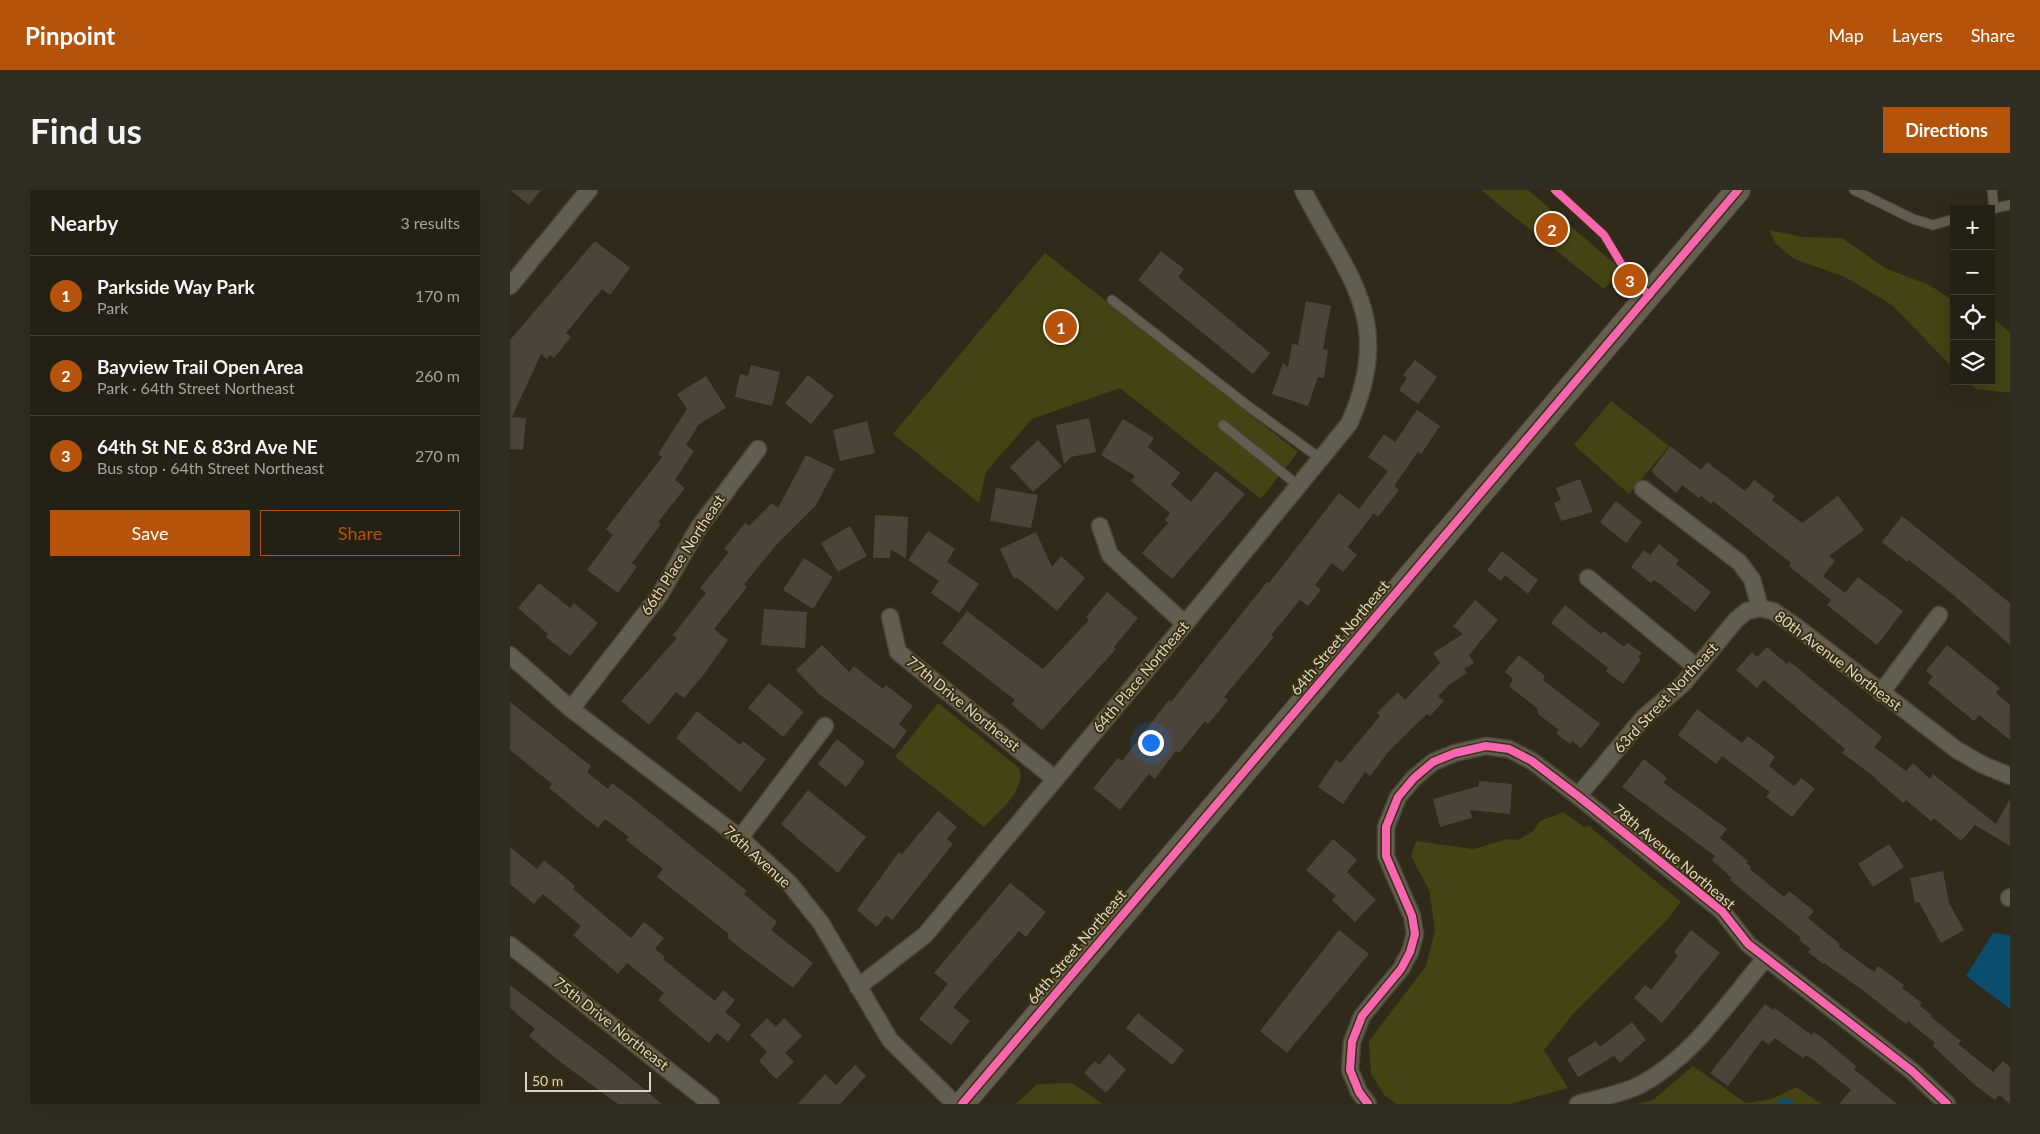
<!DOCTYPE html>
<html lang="en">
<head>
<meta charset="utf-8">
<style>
  :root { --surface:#242014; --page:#302d22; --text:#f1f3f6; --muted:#a3a3a0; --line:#413e34; --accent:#b45309 }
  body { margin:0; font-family:Lato,sans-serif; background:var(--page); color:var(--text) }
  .controls { position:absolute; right:15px; top:15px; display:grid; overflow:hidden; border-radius:0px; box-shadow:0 5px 20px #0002 }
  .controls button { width:45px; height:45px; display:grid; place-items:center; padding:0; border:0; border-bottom:1px solid var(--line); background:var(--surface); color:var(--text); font:25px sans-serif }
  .scale { position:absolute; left:15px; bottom:12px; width:126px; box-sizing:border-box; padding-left:5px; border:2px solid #dbd4c3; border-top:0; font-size:14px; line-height:18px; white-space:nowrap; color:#dbd4c3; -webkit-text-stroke:4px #3a2f10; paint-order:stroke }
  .you { position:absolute; left:640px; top:552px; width:18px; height:18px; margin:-12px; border:4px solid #fff; border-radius:50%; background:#1a73e8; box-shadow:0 0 0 8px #1a73e833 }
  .badge { display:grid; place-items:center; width:32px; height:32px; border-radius:50%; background:var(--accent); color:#fff; font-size:16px; font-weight:700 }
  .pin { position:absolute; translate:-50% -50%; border:2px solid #fff; box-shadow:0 1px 5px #0006 }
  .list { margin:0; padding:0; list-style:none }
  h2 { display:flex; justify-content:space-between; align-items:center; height:65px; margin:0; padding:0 20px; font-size:21px }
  h2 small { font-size:16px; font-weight:400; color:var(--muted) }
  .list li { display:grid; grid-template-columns:32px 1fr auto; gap:15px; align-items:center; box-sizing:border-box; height:80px; padding:0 20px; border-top:1px solid var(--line) }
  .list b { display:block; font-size:19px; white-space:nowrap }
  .list p { margin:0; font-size:16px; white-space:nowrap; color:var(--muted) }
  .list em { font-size:16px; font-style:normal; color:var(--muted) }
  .actions { display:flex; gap:10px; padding:15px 20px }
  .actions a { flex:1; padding:11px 0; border:1px solid var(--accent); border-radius:0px; text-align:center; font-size:18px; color:var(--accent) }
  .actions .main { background:var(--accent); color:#fff }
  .icon { flex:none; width:28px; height:28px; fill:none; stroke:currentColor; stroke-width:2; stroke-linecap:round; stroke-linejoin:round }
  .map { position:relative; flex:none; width:1500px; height:914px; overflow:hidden; border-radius:0px }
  header { display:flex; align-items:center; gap:30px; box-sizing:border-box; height:70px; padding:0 25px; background:var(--accent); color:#fff }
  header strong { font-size:24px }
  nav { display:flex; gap:28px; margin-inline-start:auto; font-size:18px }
  .intro { display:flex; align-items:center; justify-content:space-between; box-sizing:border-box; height:120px; padding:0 30px }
  h1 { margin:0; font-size:35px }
  .button { padding:12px 22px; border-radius:0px; background:var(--accent); color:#fff; font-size:18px; font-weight:700 }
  main { display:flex; gap:30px; padding:0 30px }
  aside { flex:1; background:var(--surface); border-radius:0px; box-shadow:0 5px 20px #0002 }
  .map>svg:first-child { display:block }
  .green { fill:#434313 }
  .water { fill:#094d6f }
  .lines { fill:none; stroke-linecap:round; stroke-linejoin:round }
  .stream { stroke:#094d6f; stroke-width:5 }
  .building { fill:#4c443b }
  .lane-casing { stroke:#4b4539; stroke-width:11 }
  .street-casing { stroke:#4b4539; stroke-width:19 }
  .secondary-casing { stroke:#4b4539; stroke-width:26 }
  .lane { stroke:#615d51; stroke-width:9 }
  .street { stroke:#615d51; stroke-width:16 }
  .secondary { stroke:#665e50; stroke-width:24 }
  .cycleway-casing { stroke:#3a2f10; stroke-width:11 }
  .cycleway { stroke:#f766af; stroke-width:8 }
  .labels { text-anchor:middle; stroke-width:4; stroke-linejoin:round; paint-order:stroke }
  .street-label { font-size:15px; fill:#dbd4c3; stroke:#3a2f10 }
</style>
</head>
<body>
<header>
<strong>Pinpoint</strong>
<nav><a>Map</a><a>Layers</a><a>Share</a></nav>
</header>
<div class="intro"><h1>Find us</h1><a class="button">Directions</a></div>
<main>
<aside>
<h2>Nearby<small>3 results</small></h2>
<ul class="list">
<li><span class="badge">1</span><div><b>Parkside Way Park</b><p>Park</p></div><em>170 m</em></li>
<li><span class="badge">2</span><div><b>Bayview Trail Open Area</b><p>Park · 64th Street Northeast</p></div><em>260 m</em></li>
<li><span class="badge">3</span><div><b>64th St NE &amp; 83rd Ave NE</b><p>Bus stop · 64th Street Northeast</p></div><em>270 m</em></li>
</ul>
<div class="actions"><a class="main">Save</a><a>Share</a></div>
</aside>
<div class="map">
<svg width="1500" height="914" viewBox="0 0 1500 914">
  <rect width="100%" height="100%" fill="#302a1a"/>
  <g class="green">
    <polygon points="971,0 1018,0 1111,79 1094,99"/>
    <polygon points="1259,40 1293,47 1332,48 1375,78 1419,95 1444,111 1444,179 1382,115 1335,87 1284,69 1265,53"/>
    <polygon points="535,63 788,262 751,309 610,198 522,229 476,282 469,313 383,244"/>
    <polygon points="1481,127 1500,142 1500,203 1466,199 1458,191 1481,191"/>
    <polygon points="1101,211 1159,256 1119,304 1064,255"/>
    <path d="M428,513L509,578C517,600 488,622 474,637L385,567Z"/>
    <polygon points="1053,622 1074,637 1079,636 1171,712 1156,731 1064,823 1034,860 1058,898 1000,914 887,914 875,906 861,884 859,851 916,776 925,740 919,700 901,666 906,651 963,659 998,649 1008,650 1023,641 1030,631"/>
    <polygon points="1183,876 1236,913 1262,909 1286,897 1312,914 1127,914 1143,910"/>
    <polygon points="562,893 593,914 506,914 527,894"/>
  </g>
  <polygon class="water" points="1483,743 1500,745 1500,819 1456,786"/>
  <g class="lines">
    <polyline class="stream" points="1270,914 1274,910 1281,914"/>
  </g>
  <g class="building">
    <polygon points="0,0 31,0 19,15"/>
    <polygon points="85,51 120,78 100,105 92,99 56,143 61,147 44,168 40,165 37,169 31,164 2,227 16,228 13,260 0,259 0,150"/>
    <polygon points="651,61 674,79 668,87 760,163 743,184 628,90"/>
    <polygon points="796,111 821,116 813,159 818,160 814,188 808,187 798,216 762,204 773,173 778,177 782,154 788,155"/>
    <polygon points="905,170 927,187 908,214 889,200 897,188 893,185"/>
    <polygon points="241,175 270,182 262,216 225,207 230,184 238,186"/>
    <polygon points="298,185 324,206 301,234 275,213"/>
    <polygon points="196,186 216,218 189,234 176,255 184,261 165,290 175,298 148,332 151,334 122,373 127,377 108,403 77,380 103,345 96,339 152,267 148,264 177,219 167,204"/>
    <polygon points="907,220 930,236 911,264 908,262 884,296 889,300 868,327 864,323 838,357 847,365 833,382 822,373 805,395 811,400 798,416 790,410 761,445 764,447 714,507 718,510 698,534 695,531 669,563 666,561 645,589 639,584 610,620 583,598 608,568 612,571 659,510 661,512 757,392 759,393 829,303 849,319 878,281 858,267 874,244 885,252"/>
    <polygon points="579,228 586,262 561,267 554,274 546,235"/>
    <polygon points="613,229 644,248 638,257 670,283 661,295 681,312 706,281 735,304 662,389 632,363 658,333 655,330 660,323 621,291 625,286 591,265"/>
    <polygon points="357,231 365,263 330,271 323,240"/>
    <polygon points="528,250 552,276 523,302 500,277"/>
    <polygon points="1160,256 1191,280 1197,272 1235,301 1244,290 1265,306 1262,310 1292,333 1328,306 1354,340 1319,366 1325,371 1313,386 1335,403 1348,387 1393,421 1367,455 1317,415 1321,410 1279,376 1281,373 1203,311 1201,314 1191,306 1189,308 1172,295 1166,303 1144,284 1142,280"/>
    <polygon points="296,265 325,279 306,315 268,353 234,394 237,397 204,439 218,450 195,483 174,508 166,502 139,535 111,511 167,448 163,445 196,403 190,398 219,362 214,359 235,333 239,336 262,313 268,318"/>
    <polygon points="1070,289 1083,322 1051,331 1044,313 1051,310 1046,298"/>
    <polygon points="486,298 528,305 521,338 480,331"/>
    <polygon points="1106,311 1132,332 1116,353 1090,332"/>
    <polygon points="365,325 398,327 396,369 381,359 380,368 363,368"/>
    <polygon points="1392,326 1500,413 1500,455 1446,407 1399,370 1397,372 1372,352"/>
    <polygon points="340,336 357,366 328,382 311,353"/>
    <polygon points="418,341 445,359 437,372 469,394 449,423 421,403 429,391 398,370"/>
    <polygon points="526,342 542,377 551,366 575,388 547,421 507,387 504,389 490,359"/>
    <polygon points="1149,354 1169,370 1166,374 1201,402 1185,422 1150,394 1144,390 1141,393 1121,377 1134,360 1140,365"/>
    <polygon points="992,361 1028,390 1018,404 995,385 991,391 977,380"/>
    <polygon points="294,368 323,387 303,419 273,400"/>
    <polygon points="29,393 60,418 64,413 88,433 60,466 36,447 38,444 8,418"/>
    <polygon points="597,402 628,428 604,457 606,459 532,540 501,514 505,510 432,453 457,421 533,479 579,430 576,427"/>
    <polygon points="965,410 988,430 959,465 964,473 954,479 957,483 940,494 928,506 934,511 920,526 917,524 880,560 860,586 855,582 833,614 808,597 826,570 831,573 870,526 867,523 888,502 895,510 930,473 923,463 953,444 943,436"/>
    <polygon points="1055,415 1091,444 1094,441 1114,457 1117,453 1132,463 1128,467 1131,469 1113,494 1096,481 1098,478 1041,433"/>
    <polygon points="254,419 297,422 295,458 251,455"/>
    <polygon points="312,455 339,482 344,476 373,499 376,495 403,516 389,534 397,541 384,559 309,504 286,480"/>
    <polygon points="1437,455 1490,498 1486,503 1500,515 1500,550 1469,525 1464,531 1418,493 1423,486 1416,481"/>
    <polygon points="1257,457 1277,474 1279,471 1372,547 1364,557 1396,581 1403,573 1420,589 1423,584 1486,634 1500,609 1500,656 1465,635 1451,651 1424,628 1421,631 1396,610 1393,613 1358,582 1332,563 1335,559 1254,490 1247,498 1226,480 1242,462 1247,467"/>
    <polygon points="1009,465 1035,486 1033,490 1090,534 1071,558 1062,551 1060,554 1046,543 1049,540 1028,524 1028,519 999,496 1003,489 995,482"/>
    <polygon points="259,493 294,522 273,547 238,518"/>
    <polygon points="0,512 81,576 77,582 98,599 102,593 127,612 237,701 234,704 267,732 261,740 303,773 283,798 234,761 217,747 219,744 147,687 153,679 116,650 119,647 95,629 88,638 39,598 42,594 0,560"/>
    <polygon points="1187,519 1232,553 1238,546 1265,567 1259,576 1284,596 1291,588 1305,599 1282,627 1256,607 1260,602 1212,566 1206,574 1168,545"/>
    <polygon points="187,521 230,555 233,551 256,569 230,602 166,548"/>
    <polygon points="327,549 355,572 336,597 308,574"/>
    <polygon points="1134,569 1157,588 1154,593 1217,639 1210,648 1238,671 1236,673 1241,677 1240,679 1274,707 1279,701 1304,721 1298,728 1330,754 1328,756 1364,782 1368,776 1394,795 1392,798 1412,813 1410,816 1422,825 1421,827 1451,851 1448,854 1483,882 1493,871 1500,877 1500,914 1489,905 1485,910 1466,896 1423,856 1425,853 1398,831 1396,834 1351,799 1314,773 1313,774 1298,762 1301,759 1289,750 1291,748 1220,690 1222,688 1202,670 1205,666 1112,597"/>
    <polygon points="969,591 1002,594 1000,624 960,620 962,628 930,637 923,609 969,596"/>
    <polygon points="298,600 356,647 328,683 271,634"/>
    <polygon points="428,621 447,637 437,649 443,654 382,730 376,725 367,737 347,720 389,662 392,664"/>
    <polygon points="823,649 847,670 837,682 866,710 845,732 822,710 826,706 796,680"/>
    <polygon points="1379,654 1394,677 1363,697 1348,674"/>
    <polygon points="0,657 27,679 34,670 65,696 63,699 121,748 134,732 154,748 145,759 155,767 153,769 205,811 213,800 225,810 215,822 231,835 218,852 207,843 199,853 148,810 154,803 117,773 108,784 63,745 71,736 33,704 24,714 0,694"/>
    <polygon points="1433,681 1439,713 1454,740 1431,753 1409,712 1405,713 1400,688"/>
    <polygon points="500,693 536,722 516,747 509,741 443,817 460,831 441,855 409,829 438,794 424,783"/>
    <polygon points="829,740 859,764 777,863 750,841"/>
    <polygon points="1181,740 1210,763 1152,833 1124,808 1135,795 1141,800 1168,766 1164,762"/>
    <polygon points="0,795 106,876 152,914 108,914 53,874 19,846 25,839 0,818"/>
    <polygon points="1255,814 1263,820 1265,818 1296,841 1302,845 1304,842 1315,850 1346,876 1344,879 1387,914 1329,914 1341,900 1301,868 1296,865 1293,868 1265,848 1259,855 1252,850 1218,896 1200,883"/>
    <polygon points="628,823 674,860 662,875 616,838"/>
    <polygon points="257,828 266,837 274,828 292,846 275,863 284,872 266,889 249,871 257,862 240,845"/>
    <polygon points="1122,832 1136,850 1110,873 1104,866 1068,887 1057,869 1086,851 1090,857"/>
    <polygon points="599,864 616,880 596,903 574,883 585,871 589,875"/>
    <polygon points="345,875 356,886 330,914 288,914 315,884 326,895"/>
  </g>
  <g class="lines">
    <defs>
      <g id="lane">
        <polyline points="1344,0 1403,29 1423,35 1444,29"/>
        <polyline points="1482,0 1484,19"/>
        <polyline points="1481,19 1500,15"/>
        <polyline points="602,110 738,216 811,269"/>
        <polyline points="713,235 789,296"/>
      </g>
      <g id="street">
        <polyline points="0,96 79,0"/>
        <polyline points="1133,299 1229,372 1242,389 1250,418 1263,421 1284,435 1447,560 1473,575 1500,586"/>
        <polyline points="590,336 600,365 675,434"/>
        <polyline points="1078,388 1186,477"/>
        <polyline points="380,427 388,462 545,589"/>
        <polyline points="0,465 61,519 230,648 280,694 311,733 380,850 445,914"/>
        <polyline points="1371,503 1429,425"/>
        <polyline points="61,519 149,406 189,337 248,259"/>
        <polyline points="1068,606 1134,527 1173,494 1226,430 1237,421 1250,418"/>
        <polyline points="230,648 315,536"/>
        <polyline points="1499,708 1500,707"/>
        <polyline points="0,755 201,914"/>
        <path d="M348,797L415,745L675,434L839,234C886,130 838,88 793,0"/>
        <polyline points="858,914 849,902 840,880 842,852 852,826 891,779 900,762 905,744 902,726 876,666 876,637 888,607 904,588 923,572 945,563 976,556 999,559 1022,571 1068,606 1212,721 1238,754 1402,881 1437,914"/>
        <path d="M1068,914C1088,908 1112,904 1130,895C1183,867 1217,813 1255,769"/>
      </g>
      <polyline id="secondary" points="452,914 1228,0"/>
    </defs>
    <use href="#lane" class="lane-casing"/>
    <use href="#street" class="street-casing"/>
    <use href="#secondary" class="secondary-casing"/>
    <use href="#lane" class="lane"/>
    <use href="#street" class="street"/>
    <use href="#secondary" class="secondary"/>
    <defs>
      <g id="cycleway">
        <polyline points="1045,0 1094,45 1118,85 1139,105"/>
        <polyline points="452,914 1228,0"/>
        <polyline points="858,914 849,902 840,880 842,852 852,826 891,779 900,762 905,744 902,726 876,666 876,637 888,607 904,588 923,572 945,563 976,556 999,559 1022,571 1068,606 1212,721 1238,754 1402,881 1437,914"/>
      </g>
    </defs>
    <use href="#cycleway" class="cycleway-casing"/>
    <use href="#cycleway" class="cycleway"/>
  </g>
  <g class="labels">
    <g class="street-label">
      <text transform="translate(173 365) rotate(-57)" y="5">66th Place Northeast</text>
      <text transform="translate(830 448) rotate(-50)" y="5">64th Street Northeast</text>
      <text transform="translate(1328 471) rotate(37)" y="5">80th Avenue Northeast</text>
      <text transform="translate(631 487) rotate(-50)" y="5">64th Place Northeast</text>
      <text transform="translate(1156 508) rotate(-47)" y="5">63rd Street Northeast</text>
      <text transform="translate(453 514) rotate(39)" y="5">77th Drive Northeast</text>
      <text transform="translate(247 667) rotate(42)" y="5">76th Avenue</text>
      <text transform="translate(1164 667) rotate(40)" y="5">78th Avenue Northeast</text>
      <text transform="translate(567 757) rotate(-50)" y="5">64th Street Northeast</text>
      <text transform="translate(101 834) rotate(38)" y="5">75th Drive Northeast</text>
    </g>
  </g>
</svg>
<div class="controls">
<button>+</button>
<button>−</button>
<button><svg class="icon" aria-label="locate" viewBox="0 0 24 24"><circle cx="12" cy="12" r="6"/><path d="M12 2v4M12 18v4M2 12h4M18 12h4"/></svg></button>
<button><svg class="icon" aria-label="layers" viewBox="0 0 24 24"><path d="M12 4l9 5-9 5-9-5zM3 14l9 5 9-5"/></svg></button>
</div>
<div class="scale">50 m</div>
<div class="you"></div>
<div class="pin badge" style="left:551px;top:137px">1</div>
<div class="pin badge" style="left:1042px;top:39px">2</div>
<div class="pin badge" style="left:1120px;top:90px">3</div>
</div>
</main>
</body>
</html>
